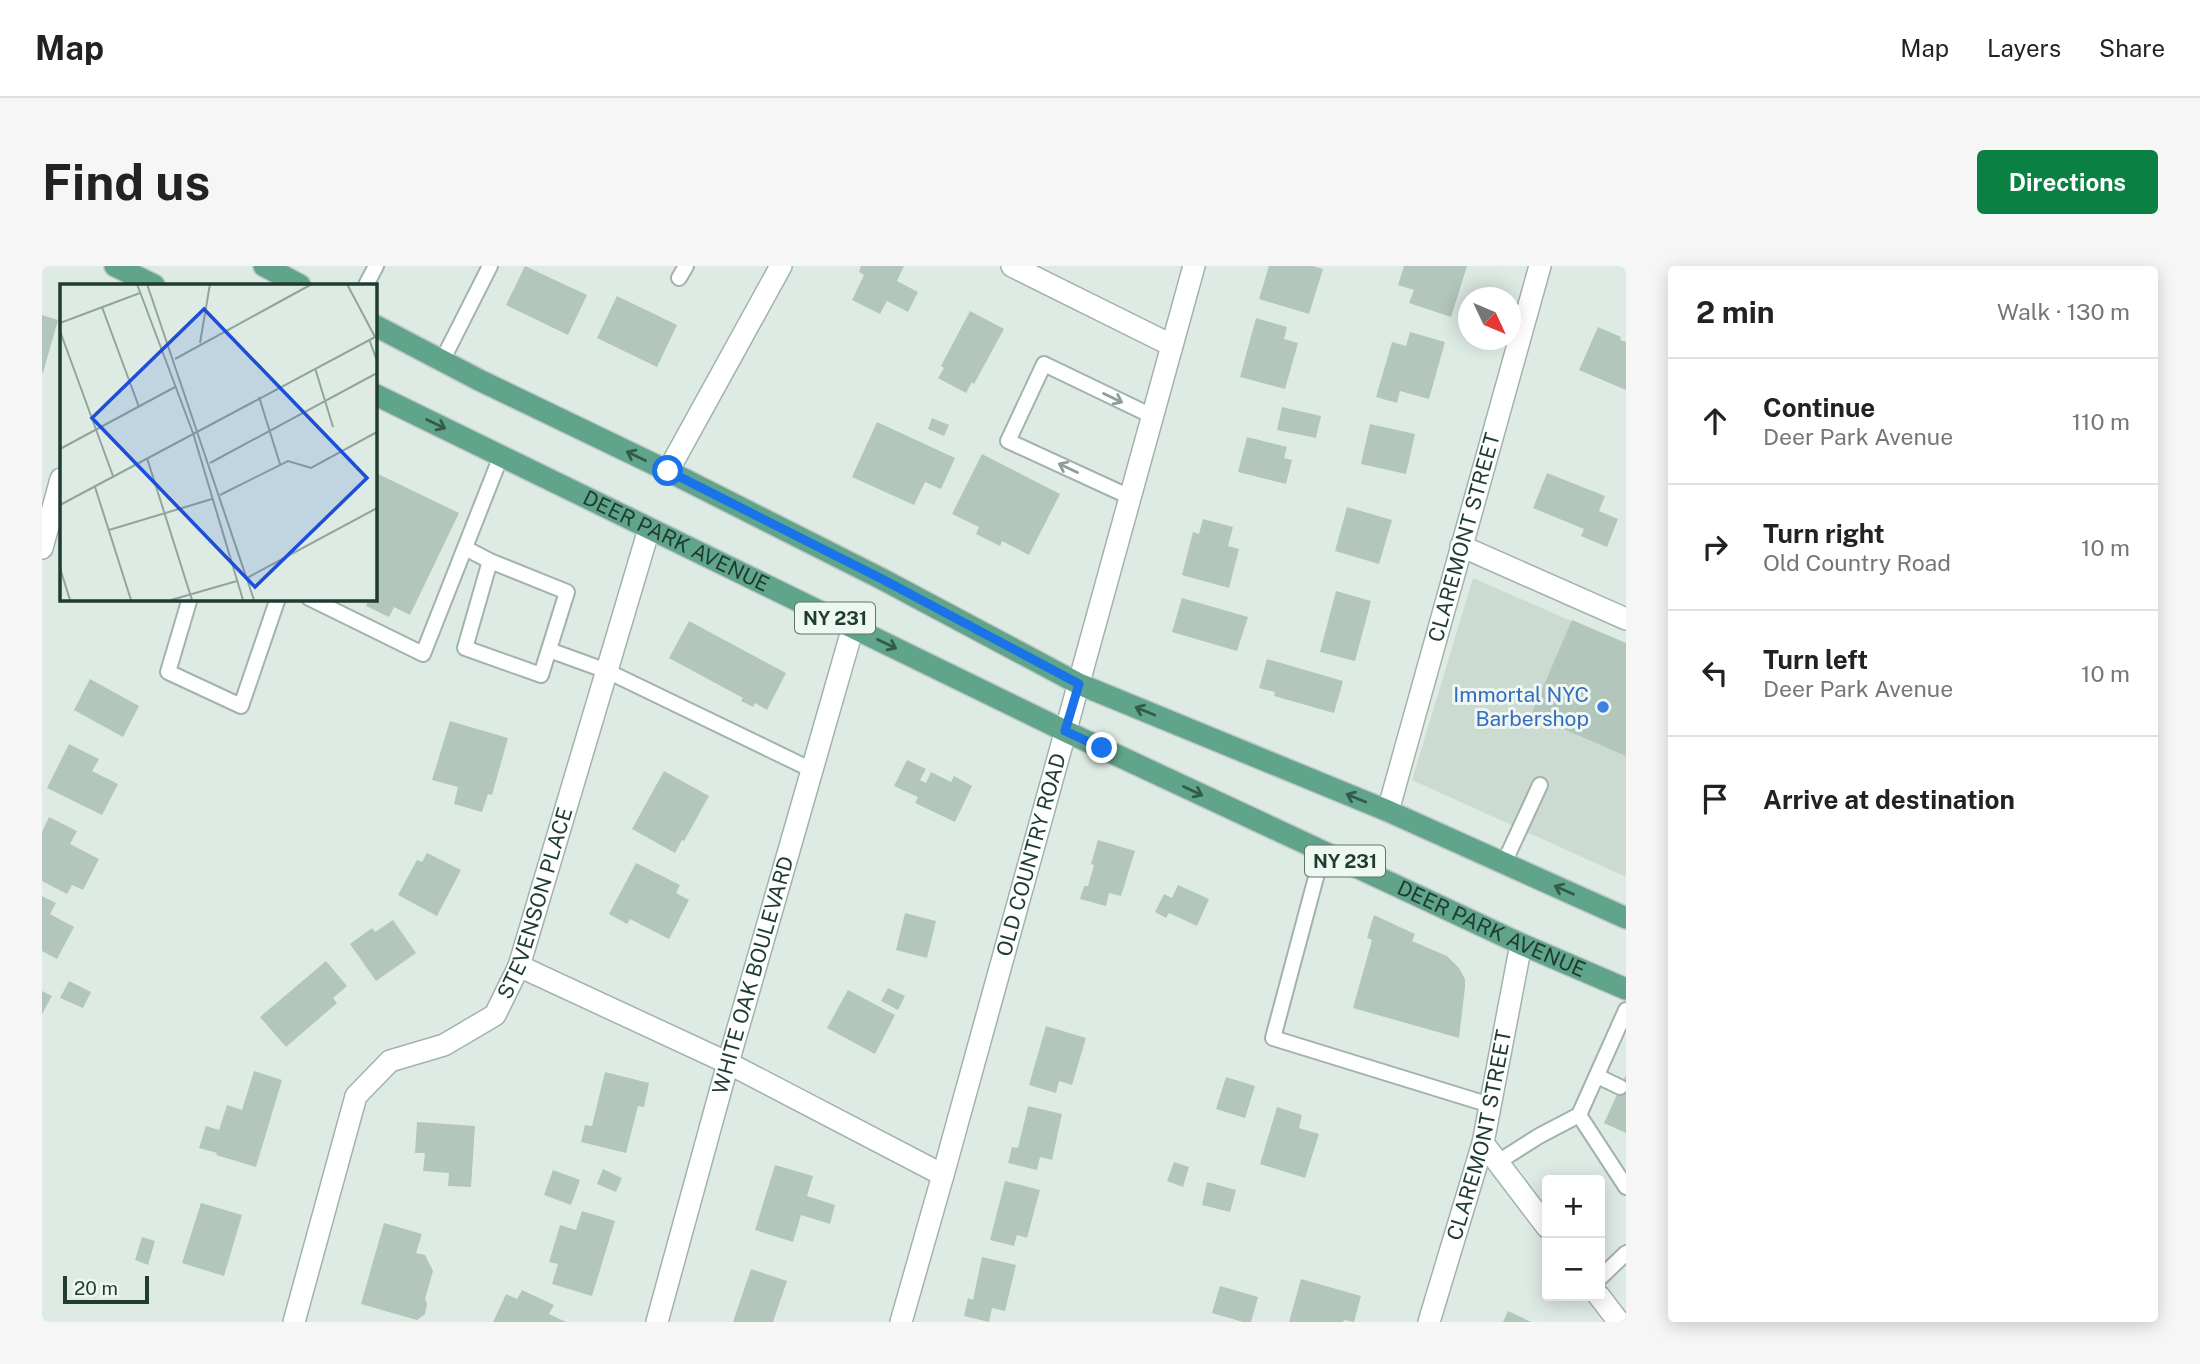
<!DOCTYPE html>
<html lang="en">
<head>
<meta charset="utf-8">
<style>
  :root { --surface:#fff; --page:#f6f6f6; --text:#222; --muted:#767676; --line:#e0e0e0; --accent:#0b8043 }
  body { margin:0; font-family:"Public Sans",sans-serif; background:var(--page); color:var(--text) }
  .controls { position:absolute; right:21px; bottom:21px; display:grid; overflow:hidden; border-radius:7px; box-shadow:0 4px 18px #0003 }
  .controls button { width:63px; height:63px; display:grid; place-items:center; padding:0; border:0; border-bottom:2px solid var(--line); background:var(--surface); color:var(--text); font:35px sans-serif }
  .compass { position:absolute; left:1416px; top:21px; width:63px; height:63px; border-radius:50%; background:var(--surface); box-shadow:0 4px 18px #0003; rotate:134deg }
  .scale { position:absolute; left:21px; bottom:18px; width:86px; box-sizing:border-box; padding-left:7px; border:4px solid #1e3c30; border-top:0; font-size:19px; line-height:24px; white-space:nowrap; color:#1e3c30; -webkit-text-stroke:5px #eef7f2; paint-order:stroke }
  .stop { position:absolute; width:21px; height:21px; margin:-16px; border:5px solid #1a73e8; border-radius:50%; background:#fff }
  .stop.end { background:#1a73e8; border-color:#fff; box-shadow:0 2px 7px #0008 }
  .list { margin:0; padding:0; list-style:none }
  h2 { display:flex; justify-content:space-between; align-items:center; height:91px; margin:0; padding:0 28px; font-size:30px }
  h2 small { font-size:23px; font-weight:400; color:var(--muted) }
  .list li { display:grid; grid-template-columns:46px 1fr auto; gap:21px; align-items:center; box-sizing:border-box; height:126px; padding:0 28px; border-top:2px solid var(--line) }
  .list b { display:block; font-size:26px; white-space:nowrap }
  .list p { margin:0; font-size:23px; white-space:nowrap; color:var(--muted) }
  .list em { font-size:23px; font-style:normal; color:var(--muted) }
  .icon { flex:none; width:38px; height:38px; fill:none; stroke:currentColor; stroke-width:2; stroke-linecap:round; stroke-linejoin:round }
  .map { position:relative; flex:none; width:1584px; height:1056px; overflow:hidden; border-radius:7px }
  header { display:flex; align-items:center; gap:42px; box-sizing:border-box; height:98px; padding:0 35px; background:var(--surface); border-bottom:2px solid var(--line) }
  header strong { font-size:33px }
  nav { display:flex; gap:38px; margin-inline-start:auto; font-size:24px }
  .intro { display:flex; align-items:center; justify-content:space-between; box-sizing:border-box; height:168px; padding:0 42px }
  h1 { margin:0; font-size:49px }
  .button { padding:18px 32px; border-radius:7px; background:var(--accent); color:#fff; font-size:24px; font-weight:700 }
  main { display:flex; gap:42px; padding:0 42px }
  aside { flex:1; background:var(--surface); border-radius:7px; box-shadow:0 4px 18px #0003 }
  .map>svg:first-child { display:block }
  .built { fill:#ccdbd2 }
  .building { fill:#b3c6bc }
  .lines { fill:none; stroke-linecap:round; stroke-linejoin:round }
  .lane-casing { stroke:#a1b3aa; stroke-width:18 }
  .street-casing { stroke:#a1b3aa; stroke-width:24 }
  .primary-casing { stroke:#c0c8c5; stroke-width:24 }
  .lane { stroke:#fff; stroke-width:14 }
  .street { stroke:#fff; stroke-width:21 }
  .primary { stroke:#5fa48b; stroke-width:21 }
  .oneway { stroke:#8e9e98 }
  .oneway2 { stroke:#325b4b }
  .route { stroke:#1a73e8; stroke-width:9 }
  .shop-dot { fill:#3f7fe0; stroke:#eef7f2; stroke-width:2.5 }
  .labels { text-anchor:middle; stroke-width:6; stroke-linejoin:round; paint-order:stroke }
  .shield { fill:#eef7f2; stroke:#5c746a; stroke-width:2 }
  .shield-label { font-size:19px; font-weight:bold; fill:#1e3c30 }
  .street-label { font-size:21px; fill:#1e3c30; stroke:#eef7f2 }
  .shop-label { font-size:21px; fill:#366cbe; stroke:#eef7f2; text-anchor:end }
  .inset-road { fill:none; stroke:#91a59c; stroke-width:2 }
  .view { fill:#1d4ed8; fill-opacity:0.15; stroke:#1d4ed8; stroke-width:3.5 }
  .inset-edge { fill:none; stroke:#1e3c30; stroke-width:3.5 }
</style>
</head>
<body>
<header>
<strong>Map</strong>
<nav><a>Map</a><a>Layers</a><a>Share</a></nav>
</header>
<div class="intro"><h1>Find us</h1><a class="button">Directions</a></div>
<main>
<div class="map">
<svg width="1584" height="1056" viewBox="0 0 1584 1056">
  <rect width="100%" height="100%" fill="#deebe4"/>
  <polygon class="built" points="1431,312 1584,379 1584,611 1370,514"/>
  <g class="building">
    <polygon points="483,0 545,29 526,69 464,39"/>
    <polygon points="819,0 862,0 855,15 876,26 866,46 845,35 838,48 810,34 822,9 817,6"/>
    <polygon points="1227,0 1271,0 1281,3 1267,48 1217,33"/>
    <polygon points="1362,0 1425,0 1409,51 1367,37 1372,24 1356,19"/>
    <polygon points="575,30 635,59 615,101 555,72"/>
    <polygon points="928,45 962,63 932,118 930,116 924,127 896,112 902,102 899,100"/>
    <polygon points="0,49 16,54 1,107 0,107"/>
    <polygon points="1214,52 1245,61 1242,73 1256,77 1243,123 1198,111"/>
    <polygon points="1556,61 1579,71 1578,74 1584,76 1584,124 1537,104"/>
    <polygon points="1368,66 1403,76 1387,133 1358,125 1355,137 1334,131 1350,76 1364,80"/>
    <polygon points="1240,141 1279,150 1274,172 1235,164"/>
    <polygon points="890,152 907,159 902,170 886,163"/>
    <polygon points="835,156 913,192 899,223 883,216 872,239 810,211"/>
    <polygon points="1328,158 1373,168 1364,208 1319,198"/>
    <polygon points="1205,171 1245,181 1242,192 1250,194 1244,218 1196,206"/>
    <polygon points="940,188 1018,228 987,289 960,275 958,280 934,268 937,261 910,248"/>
    <polygon points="332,206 417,247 368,349 352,341 347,351 324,340 327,332 332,332"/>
    <polygon points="1505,207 1563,230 1557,245 1576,253 1565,281 1539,270 1542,263 1491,242"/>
    <polygon points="1305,241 1350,254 1337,298 1293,285"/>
    <polygon points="1161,253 1191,261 1186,280 1197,283 1187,322 1140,309 1151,266 1157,268"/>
    <polygon points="1294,325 1329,335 1313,395 1278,386"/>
    <polygon points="1140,332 1206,351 1195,385 1130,366"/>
    <polygon points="1530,354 1584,377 1584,490 1489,449"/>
    <polygon points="647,355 744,407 725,444 713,437 711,441 699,435 701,432 627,392"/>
    <polygon points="1225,393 1301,415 1292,447 1232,430 1233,426 1217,422"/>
    <polygon points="48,413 97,440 81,471 32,444"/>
    <polygon points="408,455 466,472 450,529 446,528 440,546 412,538 416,521 390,514"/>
    <polygon points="27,478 57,493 50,505 76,518 60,549 5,522"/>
    <polygon points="865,494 884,503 878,514 884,517 889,506 909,516 912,510 930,520 913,556 873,537 876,531 852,520"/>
    <polygon points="622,505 667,530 642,575 640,574 633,587 590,563"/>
    <polygon points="7,551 35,565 28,578 57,593 41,624 30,619 25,628 0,615 0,566"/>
    <polygon points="1056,574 1093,585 1079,630 1067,627 1064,640 1038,633 1042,620 1046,620 1052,599 1049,598"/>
    <polygon points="385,587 419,604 395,650 356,629 375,594 380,596"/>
    <polygon points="594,597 638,619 634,627 647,634 627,673 588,653 585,658 567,648"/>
    <polygon points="1136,619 1167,633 1155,660 1127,647 1124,652 1113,646 1122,628 1130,632"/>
    <polygon points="0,630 14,637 8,648 32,661 15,693 0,685"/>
    <polygon points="863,647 894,655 885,692 854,684"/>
    <polygon points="1332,649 1373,668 1370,675 1405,690 1417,702 1423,713 1423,721 1417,772 1311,742 1330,674 1325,672"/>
    <polygon points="351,654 374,687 334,715 308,678 330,662 333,666"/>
    <polygon points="284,695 305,720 291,732 295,737 244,781 218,751"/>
    <polygon points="27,715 49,726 41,742 18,732"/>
    <polygon points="846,722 863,730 856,744 839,735"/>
    <polygon points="806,724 853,749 833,788 785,762"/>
    <polygon points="0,725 10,730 0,748"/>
    <polygon points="1004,760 1044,772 1030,819 1017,815 1014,827 987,819"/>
    <polygon points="212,805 240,814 214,901 174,889 175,887 157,882 164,860 177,864 185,839 200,844"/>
    <polygon points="563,806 607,817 602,841 596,840 584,887 539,876 543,859 550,860"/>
    <polygon points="1584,809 1584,867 1562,857"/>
    <polygon points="1184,811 1213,820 1203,852 1174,843"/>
    <polygon points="986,840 1020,848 1010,894 998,891 995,904 966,897 970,881 976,882"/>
    <polygon points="1235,841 1260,849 1257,862 1277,868 1263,912 1218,898"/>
    <polygon points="375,856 433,860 429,921 406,920 407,907 381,905 383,887 373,887"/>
    <polygon points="1132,896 1147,901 1141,921 1125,915"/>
    <polygon points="733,899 771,910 765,930 793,939 788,958 759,949 751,976 713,964"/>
    <polygon points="561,903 580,912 574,926 555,918"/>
    <polygon points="511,904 538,914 529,939 502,929"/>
    <polygon points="963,915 998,924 985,972 975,969 972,980 948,974"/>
    <polygon points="1165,916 1194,924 1188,946 1160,939"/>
    <polygon points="159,937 200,949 182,1010 140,997"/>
    <polygon points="540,945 573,955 550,1030 510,1018 516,998 507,996 518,959 534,964"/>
    <polygon points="342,957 380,968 374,987 383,989 391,1005 383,1033 385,1038 383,1048 375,1054 319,1038"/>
    <polygon points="100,971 113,975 106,999 93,994"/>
    <polygon points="940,991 974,999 963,1045 950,1042 947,1056 922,1050 926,1032 931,1034"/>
    <polygon points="709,1003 745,1015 731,1056 691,1056"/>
    <polygon points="1259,1013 1319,1030 1312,1056 1302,1054 1301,1056 1247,1056"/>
    <polygon points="1178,1020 1216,1031 1209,1056 1201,1056 1170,1047"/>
    <polygon points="480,1024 512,1039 507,1048 524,1056 451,1056 464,1028 475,1033"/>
    <polygon points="1466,1045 1489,1056 1461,1056"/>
  </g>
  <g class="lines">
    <defs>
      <g id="lane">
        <polyline points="637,12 644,0"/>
        <polyline points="324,19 334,0"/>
        <polyline points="400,95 448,0"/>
        <polyline points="1088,231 966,175 1002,98 1110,150"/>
        <polyline points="423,282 448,295 423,382 499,409 525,326 448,295"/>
        <polyline points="148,332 126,406 199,440 236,332"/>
        <polyline points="267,332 381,388 459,190"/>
        <polyline points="507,384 565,405 770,504"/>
        <polyline points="1281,585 1231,772 1448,839"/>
        <polyline points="1462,597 1498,519"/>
        <polyline points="1584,744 1537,849 1584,921"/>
        <polyline points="1555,810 1578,821"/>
        <polyline points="1456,896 1497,870 1537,849"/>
        <polyline points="1558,1012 1584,987"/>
      </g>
      <g id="street">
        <polyline points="970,0 1129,79"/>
        <polyline points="626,205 739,0"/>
        <polyline points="1419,280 1584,353"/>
        <polyline points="0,282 19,213"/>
        <path id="s1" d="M1346,545L1498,0"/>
        <polyline points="477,700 686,797 901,909"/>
        <polyline points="1441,877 1505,961"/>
        <polyline points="1557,1030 1577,1056"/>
        <path id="s2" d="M252,1056L314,830L348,795L402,779L453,749L477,700L607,263"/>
        <path id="s3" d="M615,1056L686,797L811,361"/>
        <path id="s4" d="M859,1056L901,909L1152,0"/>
        <path id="s5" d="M1387,1056L1441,877L1479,678"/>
      </g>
      <g id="primary">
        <polyline points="73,0 112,19"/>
        <polyline points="222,0 258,19"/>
        <polyline points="332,59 437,114 626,205 840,313 1037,418 1346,545 1584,652"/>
        <path id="s6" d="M332,128L1023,465L1479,678L1584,723"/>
      </g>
    </defs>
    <use href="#lane" class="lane-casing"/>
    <use href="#street" class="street-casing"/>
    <use href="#primary" class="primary-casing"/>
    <use href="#lane" class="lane"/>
    <use href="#street" class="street"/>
    <use href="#primary" class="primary"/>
  </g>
  <defs><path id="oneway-shaft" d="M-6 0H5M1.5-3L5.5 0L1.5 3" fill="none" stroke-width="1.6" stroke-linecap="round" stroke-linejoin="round" transform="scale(1.75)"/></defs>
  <g class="oneway">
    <use href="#oneway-shaft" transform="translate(1071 132) rotate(26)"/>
    <use href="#oneway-shaft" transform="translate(1026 202) rotate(-155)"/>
  </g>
  <g class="oneway2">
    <use href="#oneway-shaft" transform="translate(394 158) rotate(26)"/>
    <use href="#oneway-shaft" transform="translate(594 190) rotate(-154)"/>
    <use href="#oneway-shaft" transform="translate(845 378) rotate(26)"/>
    <use href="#oneway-shaft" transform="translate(1103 445) rotate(-158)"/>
    <use href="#oneway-shaft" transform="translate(1151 525) rotate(25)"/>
    <use href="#oneway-shaft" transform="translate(1314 532) rotate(-158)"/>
    <use href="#oneway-shaft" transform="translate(1522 624) rotate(-156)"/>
  </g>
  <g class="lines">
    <polyline class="route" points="626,205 840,313 1037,418 1023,465 1060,482"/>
  </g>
  <circle class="shop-dot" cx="1561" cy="441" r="7"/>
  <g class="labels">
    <g class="shield">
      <rect x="753" y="336.5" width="80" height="31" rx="5"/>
      <rect x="1263" y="579.5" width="80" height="31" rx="5"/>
    </g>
    <g class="shield-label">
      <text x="793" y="359">NY 231</text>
      <text x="1303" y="602">NY 231</text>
    </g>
    <g class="street-label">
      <text dy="7" stroke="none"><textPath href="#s1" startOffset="284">CLAREMONT STREET</textPath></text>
      <text dy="7" stroke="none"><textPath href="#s6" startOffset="336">DEER PARK AVENUE</textPath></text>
      <text dy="7" stroke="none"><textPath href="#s4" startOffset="485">OLD COUNTRY ROAD</textPath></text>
      <text dy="7" stroke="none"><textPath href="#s2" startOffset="518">STEVENSON PLACE</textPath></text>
      <text dy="7" stroke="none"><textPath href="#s6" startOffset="1239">DEER PARK AVENUE</textPath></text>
      <text dy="7" stroke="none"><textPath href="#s3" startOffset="360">WHITE OAK BOULEVARD</textPath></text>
      <text dy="7" stroke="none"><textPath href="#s5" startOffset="194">CLAREMONT STREET</textPath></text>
    </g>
    <g class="shop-label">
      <text x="1547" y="436">Immortal NYC<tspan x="1547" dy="24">Barbershop</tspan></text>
    </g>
  </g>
  <g transform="translate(18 18)">
    <rect width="317" height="317" fill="#deebe4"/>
    <path class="inset-road" d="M77,0L133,149L183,316M87,0L194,316M287,0L315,53M42,23L79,123M0,39L80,9M0,47L53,192M309,55L317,77M140,59L150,0M115,75L252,0M255,84L273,143M199,113L220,180M0,165L115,103M87,174L132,316M150,179L317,89M35,203L71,316M160,211L228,177L251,184L317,148M0,221L317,52M49,246L152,215M0,284L10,316M187,294L317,224M111,316L177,297"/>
    <path class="view" d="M144,25L307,194L195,303L32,134Z"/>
    <rect width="317" height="317" class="inset-edge"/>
  </g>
</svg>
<div class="controls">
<button>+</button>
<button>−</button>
</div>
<svg class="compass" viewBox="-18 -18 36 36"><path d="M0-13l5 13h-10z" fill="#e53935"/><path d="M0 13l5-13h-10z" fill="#767676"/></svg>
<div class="scale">20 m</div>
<div class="stop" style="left:626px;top:205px"></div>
<div class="stop end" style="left:1060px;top:482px"></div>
</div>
<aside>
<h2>2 min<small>Walk · 130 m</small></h2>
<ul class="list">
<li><svg class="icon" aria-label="ahead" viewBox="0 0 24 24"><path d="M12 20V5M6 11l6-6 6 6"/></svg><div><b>Continue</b><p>Deer Park Avenue</p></div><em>110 m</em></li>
<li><svg class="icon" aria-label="right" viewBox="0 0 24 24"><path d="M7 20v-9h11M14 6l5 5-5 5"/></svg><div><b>Turn right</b><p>Old Country Road</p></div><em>10 m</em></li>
<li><svg class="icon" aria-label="left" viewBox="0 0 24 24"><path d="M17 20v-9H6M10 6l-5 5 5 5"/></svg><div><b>Turn left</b><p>Deer Park Avenue</p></div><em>10 m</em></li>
<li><svg class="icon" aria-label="arrive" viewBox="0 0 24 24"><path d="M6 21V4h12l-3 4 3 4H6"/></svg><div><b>Arrive at destination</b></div></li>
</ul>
</aside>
</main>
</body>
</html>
